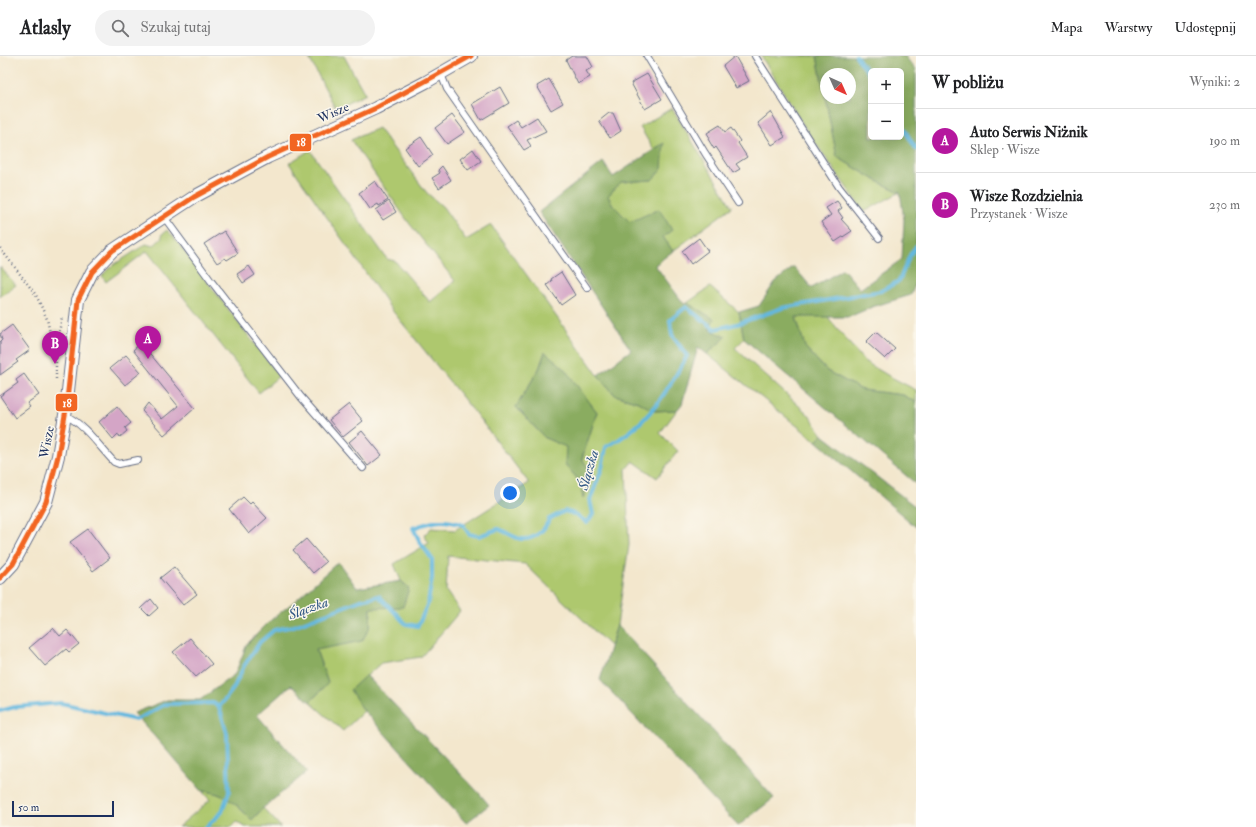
<!DOCTYPE html>
<html lang="pl">
<head>
<meta charset="utf-8">
<style>
  :root { --surface:#fff; --page:#f2f2f2; --text:#202124; --muted:#757577; --line:#e0e0e0; --accent:#b5179e }
  body { margin:0; font-family:"IM FELL Double Pica",serif; background:var(--page); color:var(--text) }
  .controls { position:absolute; right:12px; top:12px; display:grid; overflow:hidden; border-radius:6px; box-shadow:0 4px 16px #0002 }
  .controls button { width:36px; height:36px; display:grid; place-items:center; padding:0; border:0; border-bottom:1px solid var(--line); background:var(--surface); color:var(--text); font:20px sans-serif }
  .compass { position:absolute; left:820px; top:12px; width:36px; height:36px; border-radius:50%; background:var(--surface); box-shadow:0 4px 16px #0002; rotate:135deg }
  .scale { position:absolute; left:12px; bottom:10px; width:102px; box-sizing:border-box; padding-left:4px; border:2px solid #1b2f5e; border-top:0; font-size:11px; line-height:14px; white-space:nowrap; color:#1b2f5e; -webkit-text-stroke:3px #fbf7ec; paint-order:stroke }
  .you { position:absolute; left:510px; top:437px; width:14px; height:14px; margin:-10px; border:3px solid #fff; border-radius:50%; background:#1a73e8; box-shadow:0 0 0 6px #1a73e833 }
  .badge { display:grid; place-items:center; width:26px; height:26px; border-radius:50%; background:var(--accent); color:#fff; font-size:13px; font-weight:700 }
  .pin { position:absolute; translate:-50% -33px; filter:drop-shadow(0 1px 2px #0008) }
  .pin::after { content:''; position:absolute; top:21px; width:14px; height:12px; background:inherit; clip-path:polygon(0 0,100% 0,50% 100%) }
  .list { margin:0; padding:0; list-style:none }
  h2 { display:flex; justify-content:space-between; align-items:center; height:52px; margin:0; padding:0 16px; font-size:17px }
  h2 small { font-size:13px; font-weight:400; color:var(--muted) }
  .list li { display:grid; grid-template-columns:26px 1fr auto; gap:12px; align-items:center; box-sizing:border-box; height:64px; padding:0 16px; border-top:1px solid var(--line) }
  .list b { display:block; font-size:15px; white-space:nowrap }
  .list p { margin:0; font-size:13px; white-space:nowrap; color:var(--muted) }
  .list em { font-size:13px; font-style:normal; color:var(--muted) }
  .icon { flex:none; width:22px; height:22px; fill:none; stroke:currentColor; stroke-width:2; stroke-linecap:round; stroke-linejoin:round }
  .map { position:relative; flex:none; width:916px; height:771px; overflow:hidden }
  header { display:flex; align-items:center; gap:24px; box-sizing:border-box; height:56px; padding:0 20px; background:var(--surface); border-bottom:1px solid var(--line) }
  header strong { font-size:19px }
  nav { display:flex; gap:22px; margin-inline-start:auto; font-size:14px }
  .search { width:280px; height:36px; background:var(--page); display:flex; align-items:center; gap:10px; box-sizing:border-box; padding:0 14px; border-radius:22px; color:var(--muted); font-size:15px }
  main { display:flex }
  aside { flex:1; background:var(--surface) }
  .map>svg:first-child { display:block }
  .green { fill:#aec86e; stroke:#647c66; fill-rule:evenodd }
  .forest { fill:#8aac61; stroke:#526e60; fill-rule:evenodd }
  .lines { fill:none; stroke-linecap:round; stroke-linejoin:round }
  .stream { stroke:#63b8df; stroke-width:4 }
  .building { fill:#d4a5c6 }
  .lane-casing { stroke:#676f85; stroke-width:8 }
  .street-casing { stroke:#676f85; stroke-width:14 }
  .path { stroke:#676f85; stroke-width:2.5; stroke-dasharray:1 3; stroke-linecap:butt }
  .lane { stroke:#fff; stroke-width:6 }
  .street { stroke:#fff; stroke-width:12 }
  .bus-1-casing { stroke:#fbf7ec; stroke-width:8 }
  .bus-1 { stroke:#f26522; stroke-width:5 }
  .labels { text-anchor:middle; stroke-width:3; stroke-linejoin:round; paint-order:stroke }
  .street-label { font-size:13px; fill:#1b2f5e; stroke:#fbf7ec }
  .water-label { font-size:14px; font-style:italic; fill:#315885; stroke:#fbf7ec }
  .line-badge { stroke:#fbf7ec; stroke-width:1.5 }
  .badge-label { font-size:11px; text-anchor:middle; font-weight:bold; fill:#fff }
</style>
</head>
<body>
<header>
<strong>Atlasly</strong>
<div class="search"><svg class="icon" aria-label="search" viewBox="0 0 24 24"><circle cx="10" cy="10" r="6"/><path d="M15 15l6 6"/></svg>Szukaj tutaj</div>
<nav><a>Mapa</a><a>Warstwy</a><a>Udostępnij</a></nav>
</header>
<main>
<div class="map">
<svg width="916" height="771" viewBox="0 0 916 771">
  <rect width="100%" height="100%" fill="#fbf7ec"/>
  <filter id="ink" filterUnits="userSpaceOnUse"><feTurbulence type="fractalNoise" baseFrequency=".025" numOctaves="2"/><feDisplacementMap in="SourceGraphic" scale="8" xChannelSelector="R" yChannelSelector="G"/><feConvolveMatrix kernelMatrix="1 2 1 2 8 2 1 2 1" color-interpolation-filters="sRGB"/></filter>
  <filter id="wash" filterUnits="userSpaceOnUse"><feTurbulence type="fractalNoise" baseFrequency=".012" numOctaves="4" result="noise"/><feDisplacementMap in="SourceGraphic" scale="16" xChannelSelector="R" yChannelSelector="G"/><feGaussianBlur stdDeviation="0.9" result="paint"/><feColorMatrix in="noise" values="0 0 0 0 0 0 0 0 0 0 0 0 0 0 0 0 0 1.4 0 .05"/><feComposite in="paint" operator="in"/></filter>
  <g filter="url(#wash)">
    <rect width="100%" height="100%" fill="#f3e7cd"/>
    <g class="green">
      <polygon points="308,0 344,0 365,38 336,53"/>
      <polygon points="761,0 817,0 837,101 879,126 900,136 864,156 809,78"/>
      <polygon points="672,52 732,151 673,195 663,181 630,166 613,149 607,140 621,126 652,124 664,88 653,93 640,71"/>
      <path d="M378,72L427,137L443,151L466,184L491,169L598,319L615,339L639,346L654,355L677,354L660,377L678,395L657,422L633,405L626,413L629,489L617,569L610,590L525,508L448,500L446,535L460,555L421,601L381,607L351,634L364,655L343,675L310,646L328,627L316,594L336,589L370,571L371,552L409,532L401,525L394,508L429,487L424,479L431,472L455,474L529,427L475,357L391,253L289,107L310,94L387,203L395,205L430,246L455,225L409,167L351,84ZM545,296L597,356L582,403L592,419L583,441L580,426L565,408L567,391L545,382L516,351L539,313Z"/>
      <polygon points="167,174 172,179 279,320 259,337 147,195 106,226 102,220 109,212 146,188 153,190 162,182 161,179"/>
      <polygon points="0,211 16,229 0,240"/>
      <polygon points="710,231 739,256 744,283 735,292 808,358 823,379 816,385 707,298 725,281 709,273 714,263 687,247"/>
      <polygon points="827,260 864,305 889,320 916,334 916,346 903,339 862,334 827,315 805,291 796,261"/>
      <path d="M202,735C225,736 236,749 252,764L263,752L281,771H245L237,766L232,771H178L210,744Z"/>
    </g>
    <g class="forest">
      <path d="M817,0H905L916,14V226L911,239L872,251L849,261H796L805,291L827,315L862,334L903,339L916,346V428L744,283L739,256L759,250L775,226L794,211L812,232L843,213L860,233L902,203L904,164L900,136L879,126L837,101ZM871,15H901V81H871ZM826,18H850V42H826Z"/>
      <polygon points="664,87 662,113 652,124 621,126 608,140 613,149 630,166 659,153 672,174 663,181 673,195 655,209 684,248 687,247 714,263 709,273 726,281 707,298 698,291 682,348 677,354 654,355 639,346 615,339 598,319 631,294 539,156 603,106 613,121"/>
      <polygon points="545,296 563,311 597,356 582,402 592,419 583,442 580,426 565,408 566,391 545,382 516,351 539,313"/>
      <polygon points="823,379 916,451 916,471 816,385"/>
      <path d="M338,506L357,532L401,525L409,532L403,551L371,552L370,571L362,585L316,594L328,627L310,646L291,629L257,659L307,716L263,752L252,764C237,749 225,736 202,735L134,657L167,644H200L235,618L247,588L271,564L296,544Z"/>
      <polygon points="617,569 774,742 738,770 600,624"/>
      <polygon points="366,619 479,737 489,749 466,767 364,655 350,634"/>
    </g>
    <g class="lines">
      <g class="stream">
        <polyline points="856,0 871,21"/>
        <polyline points="901,68 916,93"/>
        <polyline points="0,655 15,651 61,647 136,664 166,648 213,647 219,651"/>
        <path d="M206,771L222,756L229,736L227,677L219,651L233,633L244,610L260,586L274,574L294,570L361,544L379,540L406,568L418,570L428,547L432,522V503L420,486L413,472C433,465 442,462 463,469L469,478L479,480L498,473C505,475 516,483 522,483C535,484 545,474 549,463L565,455L577,459L587,467L593,458L590,444L602,412L606,391C648,369 664,340 687,300L672,279L670,264L686,251L715,273L737,268L782,252L881,235L899,225L910,199L916,190"/>
      </g>
    </g>
    <g id="blocks">
      <g class="building">
        <polygon points="572,0 587,0 593,11 586,15 590,21 578,28 566,4"/>
        <polygon points="735,0 749,25 736,32 723,10"/>
        <polygon points="647,18 662,43 645,53 631,27"/>
        <polygon points="549,23 563,47 551,54 537,30"/>
        <polygon points="500,31 509,47 481,64 472,48"/>
        <polygon points="771,56 785,81 772,89 758,67"/>
        <polygon points="609,57 613,57 621,75 610,82 599,65"/>
        <polygon points="452,59 465,76 447,88 435,72"/>
        <polygon points="537,61 546,75 527,84 531,90 524,94 507,70 516,64 521,71"/>
        <polygon points="720,69 725,76 731,72 740,85 738,87 747,101 736,108 740,113 733,117 716,91 714,93 708,83 710,82 707,77"/>
        <polygon points="421,81 433,99 418,110 405,92"/>
        <polygon points="473,93 481,105 468,114 460,103"/>
        <polygon points="442,110 451,124 439,132 432,122 440,117 438,114"/>
        <polygon points="375,125 388,144 379,150 378,148 370,153 359,137"/>
        <polygon points="389,145 396,156 383,164 376,154"/>
        <polygon points="837,145 842,152 838,155 843,162 841,163 852,175 835,186 821,166 831,159 826,152"/>
        <polygon points="224,175 238,197 227,204 225,202 217,207 204,188"/>
        <polygon points="699,182 708,195 691,208 682,195"/>
        <polygon points="249,210 255,219 243,227 237,218"/>
        <polygon points="561,216 575,239 561,249 547,229 552,225 551,223"/>
        <polygon points="12,269 30,294 16,304 18,306 0,319 0,286 2,284 0,278"/>
        <polygon points="876,276 895,293 885,303 866,286"/>
        <polygon points="141,287 195,352 164,379 142,355 148,347 162,363 178,350 133,294"/>
        <polygon points="126,299 141,316 125,329 110,312"/>
        <polygon points="24,318 39,339 27,347 30,351 15,362 0,340 18,327 16,324"/>
        <polygon points="349,348 363,365 343,381 329,364"/>
        <polygon points="117,350 131,367 125,372 127,375 120,381 118,378 113,383 99,366"/>
        <polygon points="362,375 382,399 368,410 349,386"/>
        <polygon points="243,441 250,448 252,446 267,462 249,478 229,453"/>
        <polygon points="88,473 110,502 93,515 70,486"/>
        <polygon points="306,483 326,506 313,517 293,494"/>
        <polygon points="174,511 197,538 183,549 160,522"/>
        <polygon points="151,543 158,552 149,560 141,552"/>
        <polygon points="53,572 60,580 67,574 79,588 69,596 66,593 45,610 29,592"/>
        <polygon points="190,582 212,608 196,621 173,596"/>
      </g>
    </g>
  </g>
  <g filter="url(#ink)">
    <use href="#blocks" fill-opacity="0" stroke="#676f85" stroke-width="1"/>
    <g class="lines">
      <defs>
        <g id="lane">
          <polyline points="647,0 705,97 738,147"/>
          <polyline points="755,0 839,131 879,182"/>
          <polyline points="441,18 447,33 484,86 587,232"/>
          <polyline points="164,161 211,225 301,341 363,412"/>
          <path d="M65,359C85,369 98,389 114,406L119,408L138,404"/>
        </g>
        <polyline id="street" points="0,522 13,508 46,446 58,400 66,353 78,244 92,216 112,195 194,141 268,101 376,52 426,26 471,0"/>
      </defs>
      <use href="#lane" class="lane-casing"/>
      <use href="#street" class="street-casing"/>
      <g class="path">
        <polyline points="0,192 36,239 47,263 53,291 61,294"/>
        <polyline points="56,323 56,291 62,261"/>
      </g>
      <use href="#lane" class="lane"/>
      <use href="#street" class="street"/>
      <defs>
        <polyline id="bus-1" points="0,522 13,508 46,446 58,400 66,353 78,244 92,216 112,195 194,141 268,101 376,52 471,0"/>
      </defs>
      <use href="#bus-1" class="bus-1-casing"/>
      <use href="#bus-1" class="bus-1"/>
    </g>
  </g>
  <g class="labels">
    <g class="street-label">
      <text transform="translate(333 56) rotate(-24)" y="5">Wisze</text>
      <text transform="translate(46 386) rotate(-79)" y="5">Wisze</text>
    </g>
    <g class="water-label">
      <text transform="translate(588 414) rotate(-74)" y="5">Ślączka</text>
      <text transform="translate(308 552) rotate(-20)" y="5">Ślączka</text>
    </g>
  </g>
  <g class="line-badge">
    <rect x="289" y="77" width="23" height="19" rx="4" fill="#f26522"/>
    <rect x="55" y="337" width="23" height="19" rx="4" fill="#f26522"/>
  </g>
  <g class="badge-label">
    <text x="301" y="90">18</text>
    <text x="67" y="351">18</text>
  </g>
</svg>
<div class="controls">
<button>+</button>
<button>−</button>
</div>
<svg class="compass" viewBox="-18 -18 36 36"><path d="M0-13l5 13h-10z" fill="#e53935"/><path d="M0 13l5-13h-10z" fill="#757577"/></svg>
<div class="scale">50 m</div>
<div class="you"></div>
<div class="pin badge" style="left:148px;top:303px">A</div>
<div class="pin badge" style="left:55px;top:308px">B</div>
</div>
<aside>
<h2>W pobliżu<small>Wyniki: 2</small></h2>
<ul class="list">
<li><span class="badge">A</span><div><b>Auto Serwis Niżnik</b><p>Sklep · Wisze</p></div><em>190 m</em></li>
<li><span class="badge">B</span><div><b>Wisze Rozdzielnia</b><p>Przystanek · Wisze</p></div><em>230 m</em></li>
</ul>
</aside>
</main>
</body>
</html>
